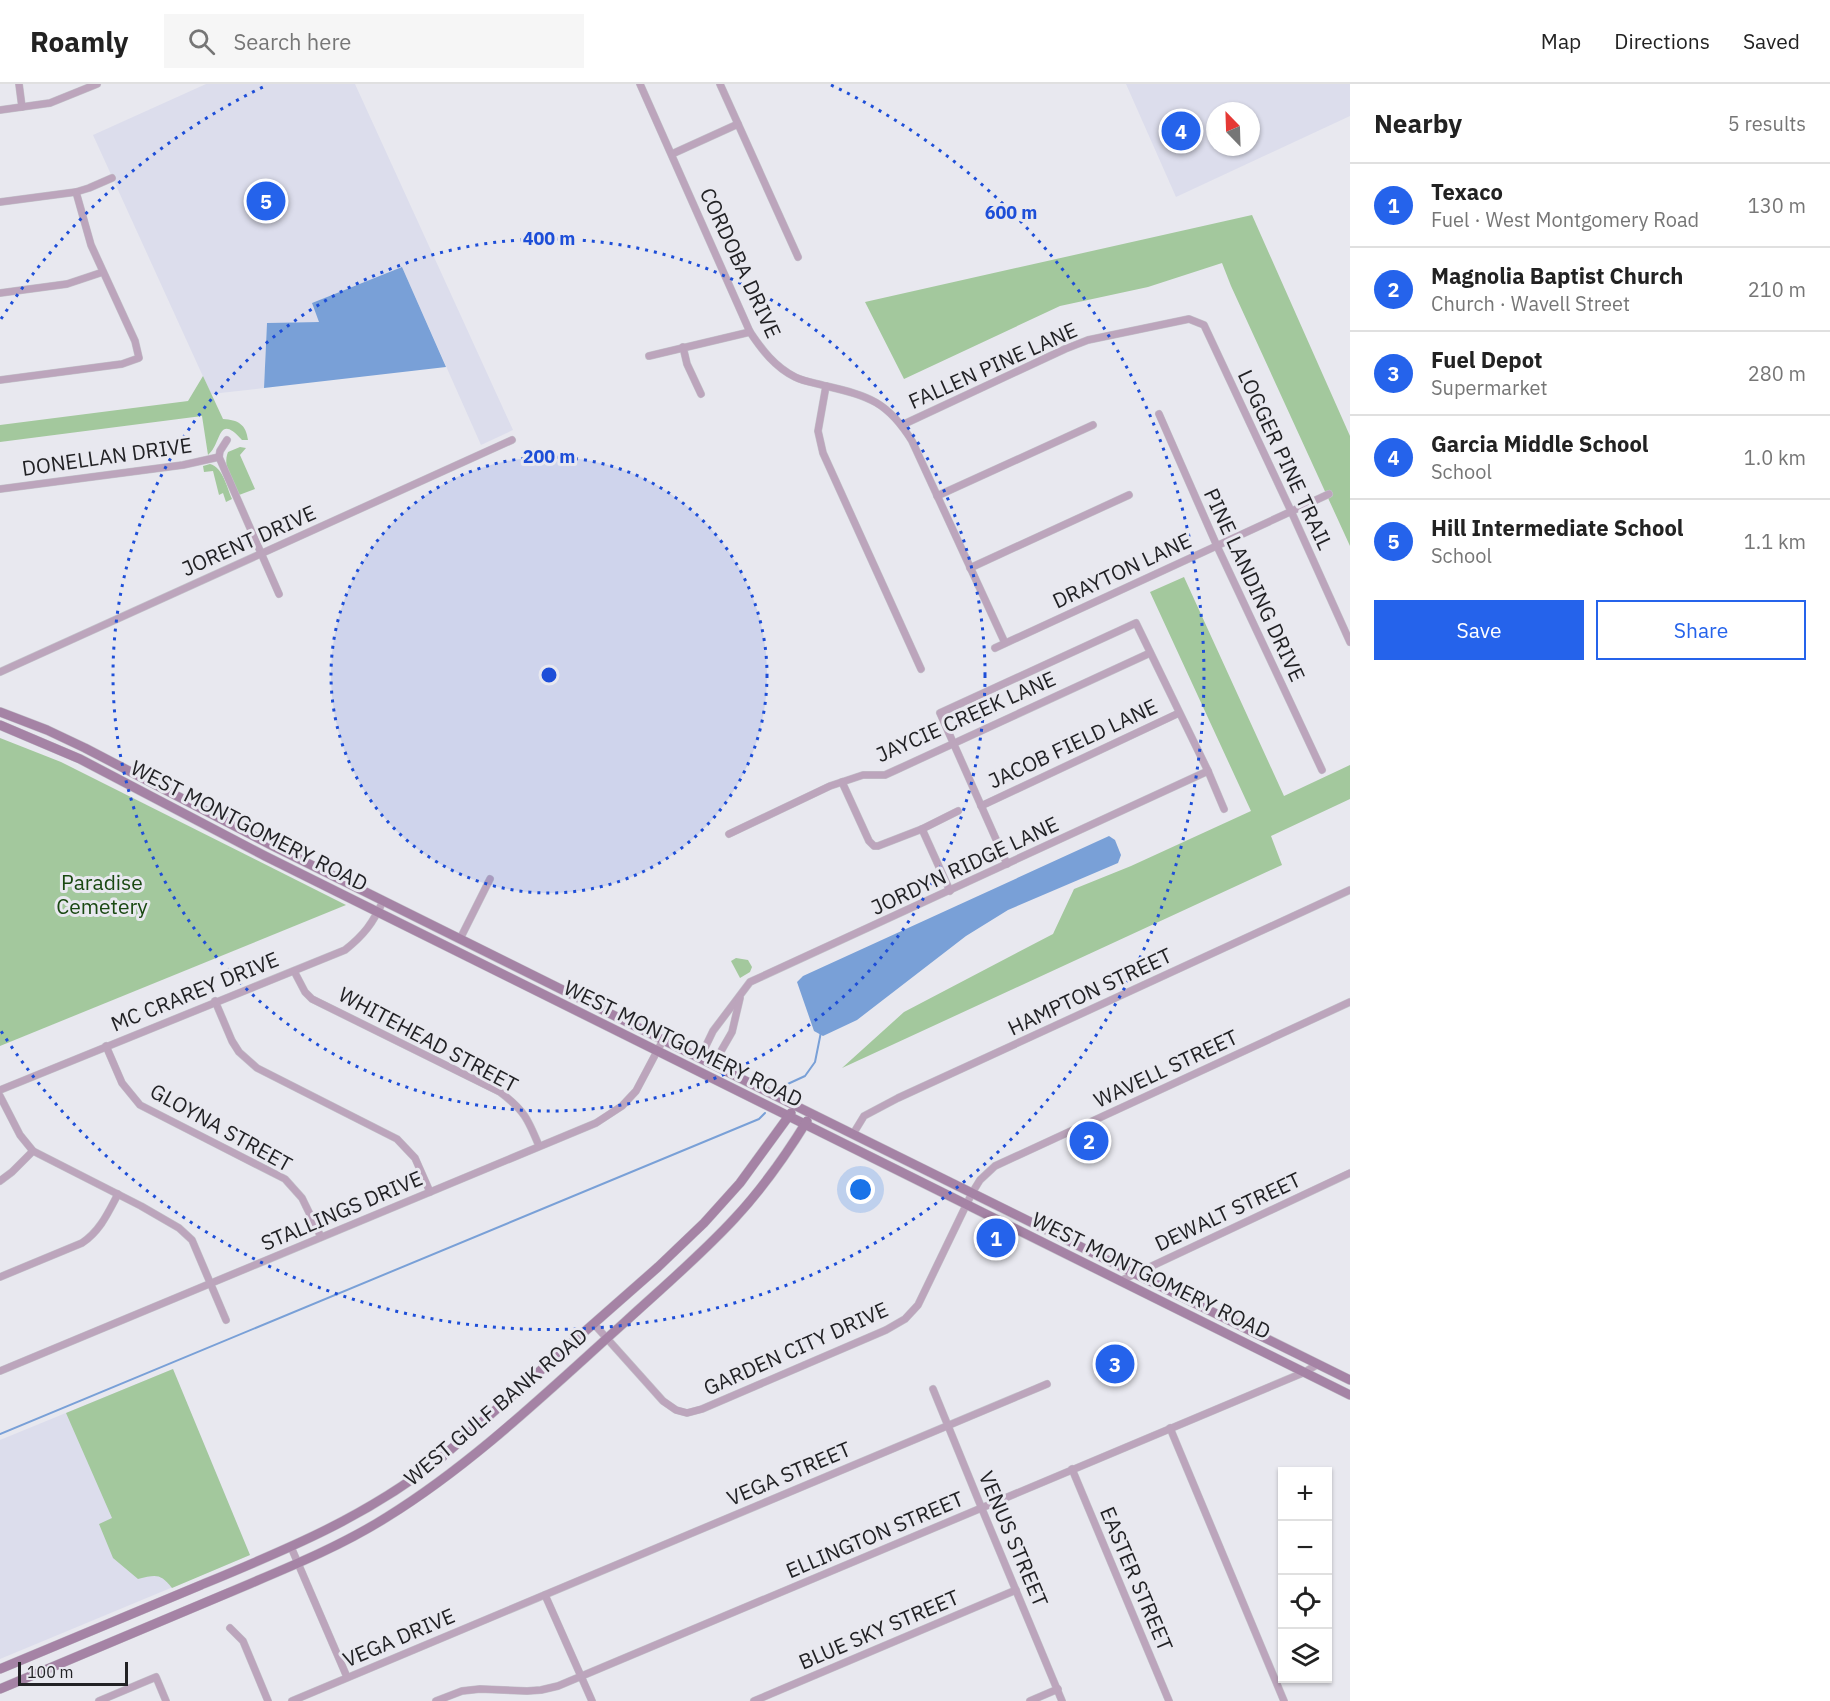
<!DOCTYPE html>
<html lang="en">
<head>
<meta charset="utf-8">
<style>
  :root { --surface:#fff; --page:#f6f6f6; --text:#222; --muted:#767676; --line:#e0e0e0; --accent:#2563eb }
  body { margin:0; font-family:"IBM Plex Sans",sans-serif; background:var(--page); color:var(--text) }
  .controls { position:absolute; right:18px; bottom:18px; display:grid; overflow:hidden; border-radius:0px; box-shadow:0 2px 4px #0004 }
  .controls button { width:54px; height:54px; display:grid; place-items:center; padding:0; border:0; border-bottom:2px solid var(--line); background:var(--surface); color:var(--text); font:30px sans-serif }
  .compass { position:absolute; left:1206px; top:18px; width:54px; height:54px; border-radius:50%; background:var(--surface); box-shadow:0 2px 4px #0004; rotate:337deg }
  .scale { position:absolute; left:18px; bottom:15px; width:110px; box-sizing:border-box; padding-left:6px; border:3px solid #222225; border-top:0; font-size:16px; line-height:21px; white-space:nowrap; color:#222225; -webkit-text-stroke:4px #e8e8ef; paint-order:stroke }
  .you { position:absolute; left:861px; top:1106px; width:21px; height:21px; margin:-15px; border:4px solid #fff; border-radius:50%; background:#1a73e8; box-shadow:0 0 0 9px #1a73e833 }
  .badge { display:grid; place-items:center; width:39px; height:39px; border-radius:50%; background:var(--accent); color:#fff; font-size:20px; font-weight:700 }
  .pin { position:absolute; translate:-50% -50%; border:3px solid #fff; box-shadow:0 2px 6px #0006 }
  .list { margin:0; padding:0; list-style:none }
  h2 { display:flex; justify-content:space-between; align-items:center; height:78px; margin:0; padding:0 24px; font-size:26px }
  h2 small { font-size:20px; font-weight:400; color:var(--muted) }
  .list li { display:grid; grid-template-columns:39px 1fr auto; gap:18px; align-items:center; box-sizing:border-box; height:84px; padding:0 24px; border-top:2px solid var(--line) }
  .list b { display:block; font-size:22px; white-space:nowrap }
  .list p { margin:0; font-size:20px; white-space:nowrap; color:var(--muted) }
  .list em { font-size:20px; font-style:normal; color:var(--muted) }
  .actions { display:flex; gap:12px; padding:18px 24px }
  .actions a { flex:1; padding:14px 0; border:2px solid var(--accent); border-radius:0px; text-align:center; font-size:21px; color:var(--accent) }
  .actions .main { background:var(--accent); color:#fff }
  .icon { flex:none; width:33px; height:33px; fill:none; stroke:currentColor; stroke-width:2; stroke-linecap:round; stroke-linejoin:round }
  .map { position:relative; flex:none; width:1350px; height:1617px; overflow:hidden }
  header { display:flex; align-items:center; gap:36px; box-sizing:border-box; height:84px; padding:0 30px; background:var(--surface); border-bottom:2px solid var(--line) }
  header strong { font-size:28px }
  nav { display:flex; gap:33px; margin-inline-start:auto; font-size:21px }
  .search { width:420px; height:54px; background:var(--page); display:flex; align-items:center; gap:15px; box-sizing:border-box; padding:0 21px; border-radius:0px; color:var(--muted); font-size:22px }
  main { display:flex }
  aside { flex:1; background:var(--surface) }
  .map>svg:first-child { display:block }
  .built { fill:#dcddec; fill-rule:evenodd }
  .green { fill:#a3c89d }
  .water { fill:#79a0d7 }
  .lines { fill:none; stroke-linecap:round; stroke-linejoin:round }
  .stream { stroke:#79a0d7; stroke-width:2 }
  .street-casing { stroke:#c4c4cb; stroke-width:8 }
  .secondary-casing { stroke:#c4c4cb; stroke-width:10 }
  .street { stroke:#bca5bc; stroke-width:7 }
  .secondary { stroke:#a583a5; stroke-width:9 }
  .ring { fill:none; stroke:#1d4ed8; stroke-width:3; stroke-dasharray:3 6 }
  .labels { text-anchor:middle; stroke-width:6; stroke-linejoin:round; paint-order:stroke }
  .street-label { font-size:21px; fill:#222225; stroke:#e8e8ef }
  .park-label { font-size:21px; fill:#194811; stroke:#e8e8ef }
  .centre { fill:#1d4ed8; stroke:#e8e8ef; stroke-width:3 }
  .ring-label { font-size:18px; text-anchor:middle; font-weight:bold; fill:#1d4ed8; stroke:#e8e8ef; stroke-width:6; stroke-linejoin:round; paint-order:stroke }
</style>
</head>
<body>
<header>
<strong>Roamly</strong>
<div class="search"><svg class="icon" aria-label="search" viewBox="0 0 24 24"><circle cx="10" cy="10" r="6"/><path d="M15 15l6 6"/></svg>Search here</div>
<nav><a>Map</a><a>Directions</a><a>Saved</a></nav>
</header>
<main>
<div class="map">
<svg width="1350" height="1617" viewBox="0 0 1350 1617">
  <rect width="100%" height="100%" fill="#e8e8ef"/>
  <g class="built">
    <polygon points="206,0 355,0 513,346 481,361 402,183 312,219 320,238 267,239 264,304 211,310 93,51"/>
    <path d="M1126,0H1350V32L1176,113ZM1215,27H1251V63H1215Z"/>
    <polygon points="173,1285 250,1471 0,1575 0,1356"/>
  </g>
  <g class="green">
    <polygon points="1252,131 1350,352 1350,462 1231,202 1222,179 1148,203 1060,222 904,295 865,218"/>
    <path d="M203,292L223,335C238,336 246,340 248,356H242C217,328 222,360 208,371L202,332L0,358V341L188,317Z"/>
    <path d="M240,363L246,364L240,371L255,405L239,411C233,398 222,383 228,368Z"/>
    <path d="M210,380C223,383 227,404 232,415L226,418L223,409L219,411L213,387L204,388L203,382Z"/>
    <polygon points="1184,493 1284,712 1350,681 1350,715 1271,752 1282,781 842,984 904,928 1053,850 1074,805 1131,782 1251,727 1150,508"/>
    <polygon points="0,654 61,678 346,821 0,962"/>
    <polygon points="736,874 748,876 752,883 750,888 740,894 731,877"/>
    <path d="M173,1285L250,1471L172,1504C160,1489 156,1491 138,1495L113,1474L99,1440L112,1434L66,1329Z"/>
  </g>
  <g class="water">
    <polygon points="402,183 446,283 264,304 267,239 319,238 312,219"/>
    <polygon points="1109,752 1115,756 1121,771 1118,779 1008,826 966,852 857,936 823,952 814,947 797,898 803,892"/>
  </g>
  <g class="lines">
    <g class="stream">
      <polyline points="779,1004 805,992 815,978 821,948"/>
      <polyline points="0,1350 759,1035 765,1029"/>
    </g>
    <defs>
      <g id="street">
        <polyline points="19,0 22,23"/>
        <path d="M640,0L750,248C762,266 775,283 795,293C805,298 816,299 826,302C869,312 888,318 912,357L1005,559"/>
        <polyline points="720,0 798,173"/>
        <polyline points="0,26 50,19 97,0"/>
        <polyline points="672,70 738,40"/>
        <polyline points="0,118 76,108 89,104 112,94"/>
        <polyline points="0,209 67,200 103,188"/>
        <polyline points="683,263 687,280 701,310"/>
        <polyline points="649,272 750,248"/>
        <polyline points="0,296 122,280 139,274 135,257 91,161 76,108"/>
        <polyline points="826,302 818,347 823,369 921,585"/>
        <polyline points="1159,330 1217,462 1322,686"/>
        <polyline points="902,341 1065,265 1088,256 1189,235 1204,241 1291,427 1350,558"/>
        <polyline points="227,356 220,367 219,373 279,510"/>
        <polyline points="0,405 183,381 219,373"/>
        <polyline points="937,412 1093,341"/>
        <polyline points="970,484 1129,411"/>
        <polyline points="995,564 1329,410"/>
        <polyline points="0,588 512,356"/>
        <polyline points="842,698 869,757 874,762 878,762 922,745 958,727"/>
        <polyline points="981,722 1179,629"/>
        <polyline points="922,745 950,807"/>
        <polyline points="729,750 830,702 863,691 885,691 896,686 1150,569"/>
        <polyline points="1007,780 940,629 1136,539 1208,687 1224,725"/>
        <polyline points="460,855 490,795"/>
        <path d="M294,887L305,908L312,915L500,1008C524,1026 528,1035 539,1062"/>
        <polyline points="215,917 232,957 239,968 257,984 397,1055 415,1074 430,1108"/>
        <polyline points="106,962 122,999 140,1021 285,1095 302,1114 321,1153"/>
        <polyline points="700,974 713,947 750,898 1208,687"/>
        <polyline points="713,981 732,948 740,914"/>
        <path d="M0,1006L345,866C364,851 373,839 383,817"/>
        <polyline points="0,1012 20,1051 33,1067 141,1122 179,1144 192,1156 226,1236"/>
        <polyline points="853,1050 864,1032 898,1014 1350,806"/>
        <polyline points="0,1097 12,1088 33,1067"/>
        <path d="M0,1193L82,1159C100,1147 108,1129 118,1110"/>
        <polyline points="1120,1197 1350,1089"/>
        <polyline points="594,1240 663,1317 676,1326 687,1329 702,1325 886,1246 905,1235 918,1221 972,1109 980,1096 995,1082 1350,918"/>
        <polyline points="0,1287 596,1039 622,1022 636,1007 663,956"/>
        <polyline points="933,1305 982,1425 1062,1617"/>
        <polyline points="1170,1344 1284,1617"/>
        <polyline points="1072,1385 1169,1617"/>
        <polyline points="291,1463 347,1593"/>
        <polyline points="545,1511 592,1617"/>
        <polyline points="230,1544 243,1557 268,1617"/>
        <polyline points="99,1617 156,1593 166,1617"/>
        <polyline points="292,1617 1047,1300"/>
        <polyline points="436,1617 462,1607 480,1605 527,1607 541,1606 558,1602 1305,1288 1318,1280"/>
        <polyline points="754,1617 1016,1506"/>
        <polyline points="1030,1617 1058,1605"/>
      </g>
      <g id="secondary">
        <polyline points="0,628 47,646 85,664 271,761 796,1022 1350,1296"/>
        <polyline points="0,641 80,675 265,772 1350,1311"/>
        <path d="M0,1585C67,1557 134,1529 201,1501C288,1465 366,1433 441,1374L658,1183L704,1139L740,1099L791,1029"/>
        <path d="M0,1605C76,1573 152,1541 228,1509C282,1486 338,1464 387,1433C474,1379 549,1306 625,1238C662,1204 701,1171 735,1134C762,1105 786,1071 807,1037"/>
      </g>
    </defs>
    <use href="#street" class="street-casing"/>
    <use href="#secondary" class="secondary-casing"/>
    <use href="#street" class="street"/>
    <use href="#secondary" class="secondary"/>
  </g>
  <circle cx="549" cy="591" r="218" fill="#1d4ed8" fill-opacity=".12"/>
  <g class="ring">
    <circle cx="549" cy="591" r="218"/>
    <circle cx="549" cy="591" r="436"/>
    <path d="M1 235A654 654 0 0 1 267 1M831 1A654 654 0 1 1 1 947"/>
  </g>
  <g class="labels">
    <g class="street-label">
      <text transform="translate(740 179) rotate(65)" y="7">CORDOBA DRIVE</text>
      <text transform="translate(993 282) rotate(-24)" y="7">FALLEN PINE LANE</text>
      <text transform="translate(107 373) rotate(-8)" y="7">DONELLAN DRIVE</text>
      <text transform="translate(1285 376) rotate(65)" y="7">LOGGER PINE TRAIL</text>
      <text transform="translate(249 457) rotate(-24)" y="7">JORENT DRIVE</text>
      <text transform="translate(1122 487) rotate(-25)" y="7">DRAYTON LANE</text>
      <text transform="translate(1254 501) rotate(65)" y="7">PINE LANDING DRIVE</text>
      <text transform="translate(966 633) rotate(-24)" y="7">JAYCIE CREEK LANE</text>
      <text transform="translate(1073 660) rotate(-25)" y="7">JACOB FIELD LANE</text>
      <text transform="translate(249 742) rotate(27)" y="7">WEST MONTGOMERY ROAD</text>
      <text transform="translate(965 782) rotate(-25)" y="7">JORDYN RIDGE LANE</text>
      <text transform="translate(195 908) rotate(-22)" y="7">MC CRAREY DRIVE</text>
      <text transform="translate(1090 908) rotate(-25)" y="7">HAMPTON STREET</text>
      <text transform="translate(428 956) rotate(28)" y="7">WHITEHEAD STREET</text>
      <text transform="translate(683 960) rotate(26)" y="7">WEST MONTGOMERY ROAD</text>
      <text transform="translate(1166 985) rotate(-25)" y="7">WAVELL STREET</text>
      <text transform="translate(221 1044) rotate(29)" y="7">GLOYNA STREET</text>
      <text transform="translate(342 1127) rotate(-23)" y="7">STALLINGS DRIVE</text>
      <text transform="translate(1228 1128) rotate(-25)" y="7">DEWALT STREET</text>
      <text transform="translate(1151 1192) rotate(26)" y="7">WEST MONTGOMERY ROAD</text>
      <text transform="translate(796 1265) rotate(-24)" y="7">GARDEN CITY DRIVE</text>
      <text transform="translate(496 1323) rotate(-40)" y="7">WEST GULF BANK ROAD</text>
      <text transform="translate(789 1390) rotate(-23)" y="7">VEGA STREET</text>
      <text transform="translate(875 1451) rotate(-23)" y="7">ELLINGTON STREET</text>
      <text transform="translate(1013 1455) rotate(67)" y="7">VENUS STREET</text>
      <text transform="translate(1136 1495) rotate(67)" y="7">EASTER STREET</text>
      <text transform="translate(879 1546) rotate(-23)" y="7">BLUE SKY STREET</text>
      <text transform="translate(399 1554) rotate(-23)" y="7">VEGA DRIVE</text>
    </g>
    <g class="park-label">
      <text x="102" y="806">Paradise<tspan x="102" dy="24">Cemetery</tspan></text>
    </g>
  </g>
  <circle cx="549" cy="591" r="9" class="centre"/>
  <g class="ring-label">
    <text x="1011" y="135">600 m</text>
    <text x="549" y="161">400 m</text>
    <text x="549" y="379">200 m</text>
  </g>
</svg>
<div class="controls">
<button>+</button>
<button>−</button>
<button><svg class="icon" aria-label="locate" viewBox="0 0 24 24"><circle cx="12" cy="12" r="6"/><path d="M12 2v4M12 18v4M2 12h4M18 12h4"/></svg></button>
<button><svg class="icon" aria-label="layers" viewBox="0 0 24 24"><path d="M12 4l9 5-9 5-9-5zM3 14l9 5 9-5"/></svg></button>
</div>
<svg class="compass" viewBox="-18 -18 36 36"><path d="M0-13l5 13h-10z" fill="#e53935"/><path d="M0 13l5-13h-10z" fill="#767676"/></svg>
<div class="scale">100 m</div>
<div class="you"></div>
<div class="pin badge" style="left:996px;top:1154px">1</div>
<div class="pin badge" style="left:1089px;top:1057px">2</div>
<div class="pin badge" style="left:1115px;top:1280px">3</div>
<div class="pin badge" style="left:1181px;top:47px">4</div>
<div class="pin badge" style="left:266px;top:117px">5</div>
</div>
<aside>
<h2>Nearby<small>5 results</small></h2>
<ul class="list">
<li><span class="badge">1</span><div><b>Texaco</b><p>Fuel · West Montgomery Road</p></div><em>130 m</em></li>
<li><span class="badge">2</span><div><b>Magnolia Baptist Church</b><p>Church · Wavell Street</p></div><em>210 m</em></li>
<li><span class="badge">3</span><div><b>Fuel Depot</b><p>Supermarket</p></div><em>280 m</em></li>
<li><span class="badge">4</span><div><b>Garcia Middle School</b><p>School</p></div><em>1.0 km</em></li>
<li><span class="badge">5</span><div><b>Hill Intermediate School</b><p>School</p></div><em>1.1 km</em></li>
</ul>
<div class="actions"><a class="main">Save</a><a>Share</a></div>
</aside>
</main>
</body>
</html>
